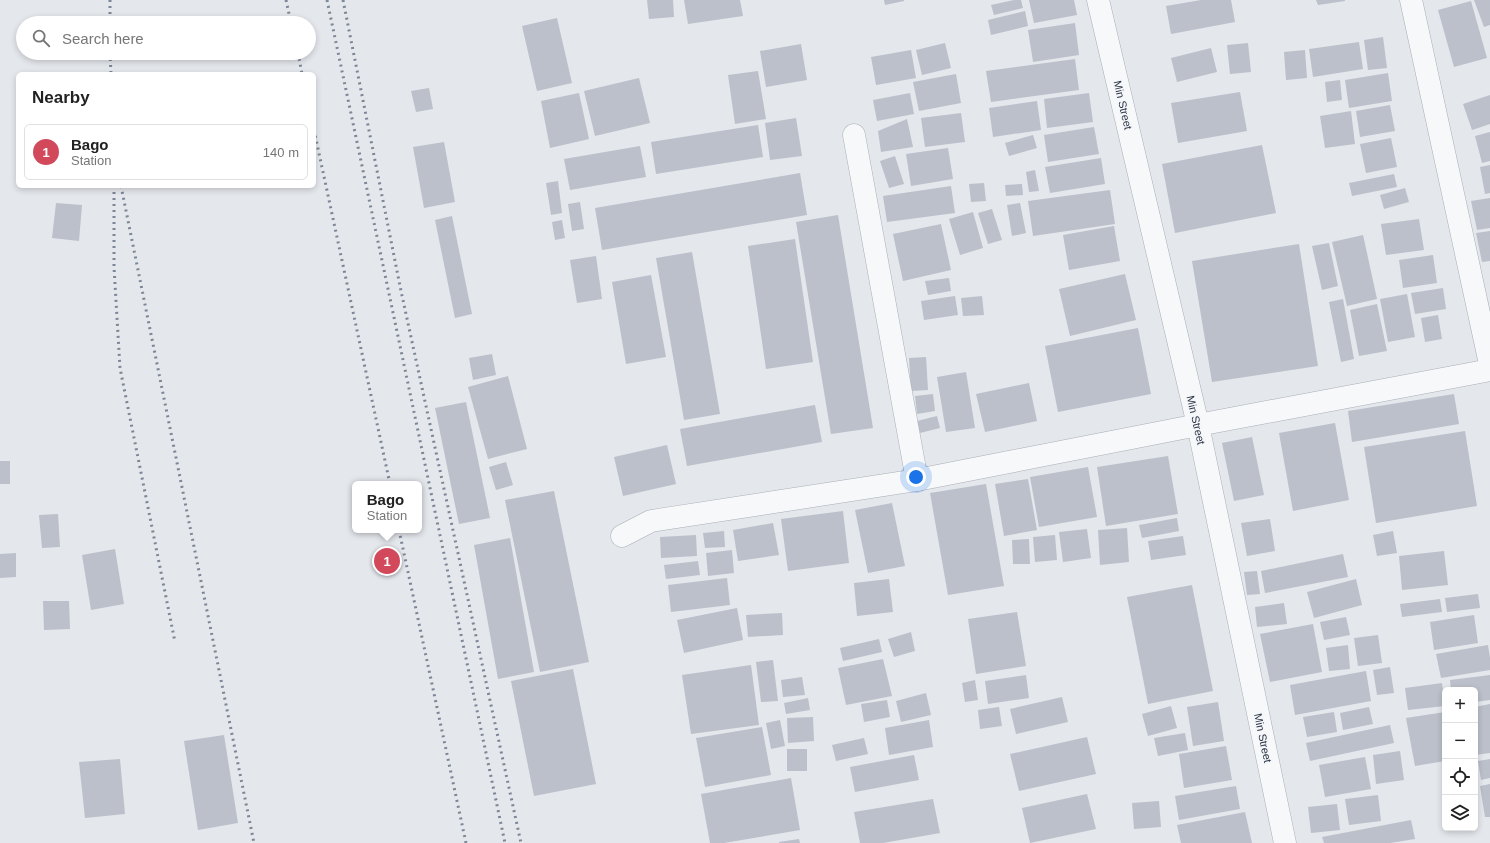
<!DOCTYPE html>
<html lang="en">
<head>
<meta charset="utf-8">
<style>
  :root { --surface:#fff; --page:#f2f2f2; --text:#222; --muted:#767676; --line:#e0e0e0; --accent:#d1495b }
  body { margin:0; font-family:Arial,sans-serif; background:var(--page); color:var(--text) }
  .controls { position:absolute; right:12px; bottom:12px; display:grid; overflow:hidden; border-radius:6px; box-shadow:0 2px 6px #0003 }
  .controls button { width:36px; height:36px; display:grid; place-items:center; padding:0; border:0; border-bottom:1px solid var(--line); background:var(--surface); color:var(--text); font:20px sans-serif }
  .you { position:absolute; left:916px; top:477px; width:14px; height:14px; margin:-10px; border:3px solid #fff; border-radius:50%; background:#1a73e8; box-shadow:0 0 0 6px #1a73e833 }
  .badge { display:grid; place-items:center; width:26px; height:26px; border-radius:50%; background:var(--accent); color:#fff; font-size:13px; font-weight:700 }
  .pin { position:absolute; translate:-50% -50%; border:2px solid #fff; box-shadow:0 1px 4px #0006 }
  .popup { position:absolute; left:352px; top:481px; width:70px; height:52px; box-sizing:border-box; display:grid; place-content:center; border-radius:6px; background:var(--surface); filter:drop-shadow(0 1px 3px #0005); font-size:13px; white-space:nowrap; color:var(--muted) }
  .popup b { font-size:15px; color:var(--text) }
  .popup::after { content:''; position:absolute; left:50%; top:100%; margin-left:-8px; border:8px solid transparent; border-top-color:var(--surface) }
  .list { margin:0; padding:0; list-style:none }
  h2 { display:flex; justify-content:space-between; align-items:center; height:52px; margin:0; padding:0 16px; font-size:17px }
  h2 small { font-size:13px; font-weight:400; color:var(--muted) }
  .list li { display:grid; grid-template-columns:26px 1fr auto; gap:12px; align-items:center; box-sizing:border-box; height:56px; margin:0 8px 8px; padding:0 8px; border:1px solid var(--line); border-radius:6px }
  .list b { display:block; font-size:15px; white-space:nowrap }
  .list p { margin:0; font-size:13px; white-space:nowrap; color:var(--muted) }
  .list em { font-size:13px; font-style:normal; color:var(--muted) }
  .icon { flex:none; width:22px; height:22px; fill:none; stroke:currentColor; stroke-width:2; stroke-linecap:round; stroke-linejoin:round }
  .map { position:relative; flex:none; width:1490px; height:843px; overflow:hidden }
  .search { position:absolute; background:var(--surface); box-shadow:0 2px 6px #0003; left:16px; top:16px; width:300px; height:44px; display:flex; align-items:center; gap:10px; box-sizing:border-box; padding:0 14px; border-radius:22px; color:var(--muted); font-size:15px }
  .panel { position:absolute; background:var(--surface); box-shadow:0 2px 6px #0003; left:16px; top:72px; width:300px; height:116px; border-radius:6px }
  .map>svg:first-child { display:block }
  .building { fill:#bbc0ca }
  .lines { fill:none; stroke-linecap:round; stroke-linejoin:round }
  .minor-casing { stroke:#a9aeb7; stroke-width:23 }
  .minor { stroke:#f7f8fa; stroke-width:22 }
  .rail { stroke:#7d8696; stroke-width:3; stroke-dasharray:2 4; stroke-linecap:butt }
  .labels { text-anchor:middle; stroke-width:3; stroke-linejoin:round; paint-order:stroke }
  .street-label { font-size:11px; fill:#2b3445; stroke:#f4f6f9 }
</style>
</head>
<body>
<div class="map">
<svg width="1490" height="843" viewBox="0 0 1490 843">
  <rect width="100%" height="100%" fill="#e4e7ec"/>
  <g class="building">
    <polygon points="647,0 673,0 674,17 649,19"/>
    <polygon points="684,0 740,0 743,16 688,24"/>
    <polygon points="884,0 904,0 904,1 885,5"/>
    <polygon points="1014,0 1021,0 1023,8 994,15 991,5"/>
    <polygon points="1029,0 1074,0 1077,15 1034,23"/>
    <polygon points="1201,0 1231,0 1235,22 1171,34 1166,6"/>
    <polygon points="1316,0 1345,0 1345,1 1318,5"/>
    <polygon points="1474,0 1490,0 1490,25 1484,27"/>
    <polygon points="1471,1 1487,58 1454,67 1438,10"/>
    <polygon points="1025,11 1028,26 991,35 988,20"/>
    <polygon points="557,18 572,83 537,91 522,26"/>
    <polygon points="1075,23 1079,55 1033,62 1028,30"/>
    <polygon points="1383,37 1387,68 1368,70 1364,40"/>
    <polygon points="1359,42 1363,69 1313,77 1309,49"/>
    <polygon points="945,43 951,68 922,75 916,50"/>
    <polygon points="1248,43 1251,72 1230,74 1227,45"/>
    <polygon points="801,44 807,80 766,87 760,51"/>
    <polygon points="1211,48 1217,72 1177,82 1171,58"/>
    <polygon points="911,50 916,78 876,85 871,57"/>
    <polygon points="1305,50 1307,78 1286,80 1284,52"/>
    <polygon points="1075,59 1079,90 991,102 986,71"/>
    <polygon points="758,71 766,119 735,124 728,75"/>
    <polygon points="1388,73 1392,101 1349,108 1345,80"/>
    <polygon points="956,74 961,103 919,111 913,82"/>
    <polygon points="639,78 650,123 595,136 584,91"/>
    <polygon points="1340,80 1342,100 1327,102 1325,82"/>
    <polygon points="429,88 433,109 416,112 411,91"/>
    <polygon points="1240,92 1247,131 1178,143 1171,103"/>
    <polygon points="579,93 589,139 550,148 541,101"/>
    <polygon points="910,93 914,114 877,121 873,100"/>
    <polygon points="1089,93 1093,122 1047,128 1044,99"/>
    <polygon points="1490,95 1490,124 1472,130 1463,104"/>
    <polygon points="1037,101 1041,130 993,137 989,108"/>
    <polygon points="1390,105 1395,131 1360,137 1356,111"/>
    <polygon points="1351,111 1355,144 1325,148 1320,116"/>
    <polygon points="961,113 965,142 925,147 921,118"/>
    <polygon points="796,118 802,156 770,160 765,123"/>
    <polygon points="907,119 913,147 881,152 878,131"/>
    <polygon points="758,125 763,157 656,174 651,142"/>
    <polygon points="1094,127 1099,154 1048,162 1044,135"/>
    <polygon points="1490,132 1490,161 1482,163 1475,136"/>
    <polygon points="1033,135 1037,148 1009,156 1005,143"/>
    <polygon points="1391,138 1397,167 1366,173 1360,144"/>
    <polygon points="444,142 455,202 424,208 413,147"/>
    <polygon points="1262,145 1276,213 1175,233 1162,164"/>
    <polygon points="640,146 646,177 570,190 564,159"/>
    <polygon points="948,148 953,179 911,186 906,154"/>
    <polygon points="895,156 904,184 889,188 880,161"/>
    <polygon points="1101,158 1105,184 1050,193 1045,167"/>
    <polygon points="1490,165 1490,193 1485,194 1480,167"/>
    <polygon points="1035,170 1039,191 1029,192 1026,172"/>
    <polygon points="800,173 807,215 602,250 595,208"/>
    <polygon points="1394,174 1397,187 1352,196 1349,183"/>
    <polygon points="558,181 562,213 551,215 546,183"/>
    <polygon points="984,183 986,201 971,202 969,184"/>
    <polygon points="1022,184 1023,195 1006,196 1005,185"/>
    <polygon points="951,186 955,213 887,222 883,196"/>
    <polygon points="1405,188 1409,202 1384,209 1380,195"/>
    <polygon points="1110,190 1115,224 1033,236 1028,201"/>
    <polygon points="1490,198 1490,228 1477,230 1471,201"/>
    <polygon points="580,202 584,229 572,231 568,204"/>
    <polygon points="56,203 82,205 79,241 52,238"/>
    <polygon points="1020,203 1026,233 1012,236 1007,205"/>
    <polygon points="992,209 1002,240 988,244 978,213"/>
    <polygon points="973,212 983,248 960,255 949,219"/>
    <polygon points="838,215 873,428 831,434 796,222"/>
    <polygon points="452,216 472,314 455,318 435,220"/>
    <polygon points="1419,219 1424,250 1386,255 1381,224"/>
    <polygon points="562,220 565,238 555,240 552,222"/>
    <polygon points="941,224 951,270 903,281 893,234"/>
    <polygon points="1114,226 1120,261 1069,270 1063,235"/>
    <polygon points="1490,231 1490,261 1482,262 1476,233"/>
    <polygon points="1363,235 1377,299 1347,306 1332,242"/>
    <polygon points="795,239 813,362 766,369 748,246"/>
    <polygon points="1329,243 1338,286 1322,290 1312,246"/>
    <polygon points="1299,244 1318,366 1212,382 1192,261"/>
    <polygon points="692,252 720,414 684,420 656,258"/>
    <polygon points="1433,255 1437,283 1403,288 1399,260"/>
    <polygon points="596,256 602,299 577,303 570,260"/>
    <polygon points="1125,274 1136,320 1070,336 1059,289"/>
    <polygon points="651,275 666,357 626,364 612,282"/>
    <polygon points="949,278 951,291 928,295 925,281"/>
    <polygon points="1443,288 1446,309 1415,314 1411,293"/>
    <polygon points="1407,294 1415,337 1388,342 1380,299"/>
    <polygon points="955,296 958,315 924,320 921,301"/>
    <polygon points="982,296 984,315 963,316 961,298"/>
    <polygon points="1343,299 1354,359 1341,362 1329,302"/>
    <polygon points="1377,304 1387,351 1359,356 1350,310"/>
    <polygon points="1438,315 1442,339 1425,342 1421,318"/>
    <polygon points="1138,328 1151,394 1058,412 1045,346"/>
    <polygon points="492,354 496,375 473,380 469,358"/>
    <polygon points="926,357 928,390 911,391 909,358"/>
    <polygon points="966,372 975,428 946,432 937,377"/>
    <polygon points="508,376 527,449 488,459 468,387"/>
    <polygon points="1029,383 1037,421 985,432 976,394"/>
    <polygon points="933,394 935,411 917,414 915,396"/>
    <polygon points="1454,394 1459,424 1352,442 1348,411"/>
    <polygon points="466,402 490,518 459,524 435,408"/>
    <polygon points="815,405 822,442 687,466 680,429"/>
    <polygon points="937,416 940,428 920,433 917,421"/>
    <polygon points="1335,423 1349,500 1293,511 1279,433"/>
    <polygon points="1465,431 1477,506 1376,523 1364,447"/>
    <polygon points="1252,437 1264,495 1234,501 1222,443"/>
    <polygon points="667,445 676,484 623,496 614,457"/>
    <polygon points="1168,456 1178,514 1106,526 1097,467"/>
    <rect x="0" y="461" width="10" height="23"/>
    <polygon points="506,462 513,485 496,490 489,467"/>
    <polygon points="1088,467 1097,517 1039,527 1030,477"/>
    <polygon points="1028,479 1037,530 1004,536 995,484"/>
    <polygon points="986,484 1004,586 948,595 930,493"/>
    <polygon points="554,491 589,662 540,672 505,500"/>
    <polygon points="892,503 905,566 868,573 855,510"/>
    <polygon points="843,511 849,563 788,571 781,519"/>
    <polygon points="58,514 60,547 42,548 39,515"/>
    <polygon points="1177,518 1179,531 1142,538 1139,525"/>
    <polygon points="1270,519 1275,551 1247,556 1241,523"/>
    <polygon points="773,523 779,555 738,561 733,530"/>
    <polygon points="1127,528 1129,562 1100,565 1098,530"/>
    <polygon points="1087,529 1091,558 1063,562 1059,532"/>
    <polygon points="724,531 725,547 705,548 703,533"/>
    <polygon points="1393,531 1397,553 1377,556 1373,535"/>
    <polygon points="696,535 697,556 661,558 660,537"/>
    <polygon points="1055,535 1057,560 1035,562 1033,537"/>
    <polygon points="1183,536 1186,555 1151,560 1148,541"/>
    <polygon points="510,538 534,672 498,679 474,545"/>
    <polygon points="1029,539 1030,564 1013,564 1012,540"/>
    <polygon points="115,549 124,604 91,610 82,555"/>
    <polygon points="732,550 734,573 708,576 706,553"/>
    <polygon points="1444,551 1448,585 1402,590 1399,556"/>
    <polygon points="16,553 16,577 0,578 0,554"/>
    <polygon points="1343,554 1348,577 1265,593 1261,571"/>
    <polygon points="698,561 700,575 666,579 664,565"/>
    <polygon points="1257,571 1260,594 1247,595 1244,572"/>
    <polygon points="727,578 730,605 671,612 668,585"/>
    <polygon points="889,579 893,612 857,616 854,583"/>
    <polygon points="1356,579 1362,605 1314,618 1307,592"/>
    <polygon points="1192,585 1213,691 1148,704 1127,597"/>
    <polygon points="1478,594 1480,608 1447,612 1445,598"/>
    <polygon points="1440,599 1442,612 1402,617 1400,604"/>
    <polygon points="43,601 69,601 70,629 44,630"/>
    <polygon points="1284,603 1287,624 1257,627 1255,607"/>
    <polygon points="737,608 743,640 684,653 677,620"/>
    <polygon points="1017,612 1026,666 976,674 968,619"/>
    <polygon points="782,613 783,635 748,637 746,615"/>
    <polygon points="1474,615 1478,643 1434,650 1430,622"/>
    <polygon points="1346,617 1350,635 1324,640 1320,622"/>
    <polygon points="1313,624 1322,672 1270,682 1260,634"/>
    <polygon points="911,632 915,651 894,657 888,639"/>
    <polygon points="1378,635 1382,663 1358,666 1354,638"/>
    <polygon points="879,639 882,652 843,661 840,648"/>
    <polygon points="1348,645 1350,669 1329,671 1326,648"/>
    <polygon points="1488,645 1490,658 1490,670 1441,678 1436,654"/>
    <polygon points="883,659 892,696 846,705 838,668"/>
    <polygon points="773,660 778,701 761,702 756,662"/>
    <polygon points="751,665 759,725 691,734 682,675"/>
    <polygon points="1390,667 1394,693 1377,695 1373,670"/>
    <polygon points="573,669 596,784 534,796 511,681"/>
    <polygon points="1366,671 1371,701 1295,715 1290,685"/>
    <polygon points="1026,675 1029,698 988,704 985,681"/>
    <polygon points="1490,675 1490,700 1475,702 1475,690 1451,690 1450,680"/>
    <polygon points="802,677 805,695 783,697 781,680"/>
    <polygon points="975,680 978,700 965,702 962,683"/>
    <polygon points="1442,683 1445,706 1408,710 1405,688"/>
    <polygon points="926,693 931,715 901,722 896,701"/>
    <polygon points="1062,697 1068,722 1016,734 1010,709"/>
    <polygon points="808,698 810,710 786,714 784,703"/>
    <polygon points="887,700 890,717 864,722 861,704"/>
    <polygon points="1218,702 1224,741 1193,746 1187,707"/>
    <polygon points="1490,704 1490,753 1475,755 1475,707"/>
    <polygon points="1171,706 1177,728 1148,736 1142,714"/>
    <polygon points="999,707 1002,726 980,729 978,710"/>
    <polygon points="1369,707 1373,724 1343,730 1340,713"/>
    <polygon points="1334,712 1337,732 1307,737 1303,717"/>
    <polygon points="1445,712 1445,761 1415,766 1406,718"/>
    <polygon points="813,717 814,741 788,743 787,718"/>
    <polygon points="780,720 785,746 771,749 766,723"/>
    <polygon points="929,720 933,747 889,755 885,728"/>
    <polygon points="1390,725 1394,743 1310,761 1306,743"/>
    <polygon points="762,727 771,775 705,787 696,738"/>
    <polygon points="1185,733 1188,750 1158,756 1154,738"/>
    <polygon points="224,735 238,823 198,830 184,741"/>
    <polygon points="1087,737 1096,774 1019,791 1010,754"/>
    <polygon points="864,738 868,754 836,761 832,745"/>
    <polygon points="1226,746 1232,780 1184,788 1179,754"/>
    <rect x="787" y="749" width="20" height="22"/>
    <polygon points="1400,751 1404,780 1376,784 1373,755"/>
    <polygon points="914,755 919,780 855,792 850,767"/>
    <polygon points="1365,757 1371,789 1325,797 1319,765"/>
    <polygon points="120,759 125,814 85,818 79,762"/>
    <polygon points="1490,759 1490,778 1481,780 1478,761"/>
    <polygon points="791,778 800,830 724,843 710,843 701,794"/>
    <polygon points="1490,784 1490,817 1485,817 1480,786"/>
    <polygon points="1236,786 1240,809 1179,820 1175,796"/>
    <polygon points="1087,794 1096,829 1030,843 1022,808"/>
    <polygon points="1378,795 1381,821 1349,825 1345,799"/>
    <polygon points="933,799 940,833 883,843 860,843 854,812"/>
    <polygon points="1159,801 1161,827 1134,829 1132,803"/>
    <polygon points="1337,804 1340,830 1311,833 1308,807"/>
    <polygon points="1245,812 1252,843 1181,843 1177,825"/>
    <polygon points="1411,820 1415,839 1390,843 1324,843 1322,837"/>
    <polygon points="799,839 800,843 779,843 779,842"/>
  </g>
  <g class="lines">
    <defs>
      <g id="minor">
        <polyline points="1098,0 1198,425 1285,843"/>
        <polyline points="1411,0 1490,364"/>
        <polyline points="854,135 917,480"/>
        <polyline points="622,536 651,521 917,480 1198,425 1490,370"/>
      </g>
    </defs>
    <use href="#minor" class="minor-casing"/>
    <use href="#minor" class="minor"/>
    <g class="rail">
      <polyline points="110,0 110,23"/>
      <polyline points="286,0 291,23"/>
      <polyline points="327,0 505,843"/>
      <polyline points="343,0 401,291 521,843"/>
      <polyline points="110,53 111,74"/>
      <polyline points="298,53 302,74"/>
      <polyline points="314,130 390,484"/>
      <polyline points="114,186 114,267 120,368 175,642"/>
      <polyline points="121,186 254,843"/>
      <polyline points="399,530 466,843"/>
    </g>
  </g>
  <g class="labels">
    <g class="street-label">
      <text transform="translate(1123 105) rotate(77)" y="4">Min Street</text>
      <text transform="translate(1196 420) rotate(77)" y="4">Min Street</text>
      <text transform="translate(1263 738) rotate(78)" y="4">Min Street</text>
    </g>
  </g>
</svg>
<div class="controls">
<button>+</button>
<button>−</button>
<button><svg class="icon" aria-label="locate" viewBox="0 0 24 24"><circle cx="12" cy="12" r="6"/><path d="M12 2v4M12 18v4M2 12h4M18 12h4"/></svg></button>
<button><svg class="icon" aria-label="layers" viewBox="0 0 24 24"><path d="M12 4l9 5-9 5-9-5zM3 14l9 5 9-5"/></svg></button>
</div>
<div class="you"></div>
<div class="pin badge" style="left:387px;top:561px">1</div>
<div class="popup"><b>Bago</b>Station</div>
<div class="search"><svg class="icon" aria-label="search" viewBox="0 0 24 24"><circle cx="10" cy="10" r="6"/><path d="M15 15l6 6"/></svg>Search here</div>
<section class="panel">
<h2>Nearby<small></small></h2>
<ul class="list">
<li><span class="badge">1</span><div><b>Bago</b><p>Station</p></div><em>140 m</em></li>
</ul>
</section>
</div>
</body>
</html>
